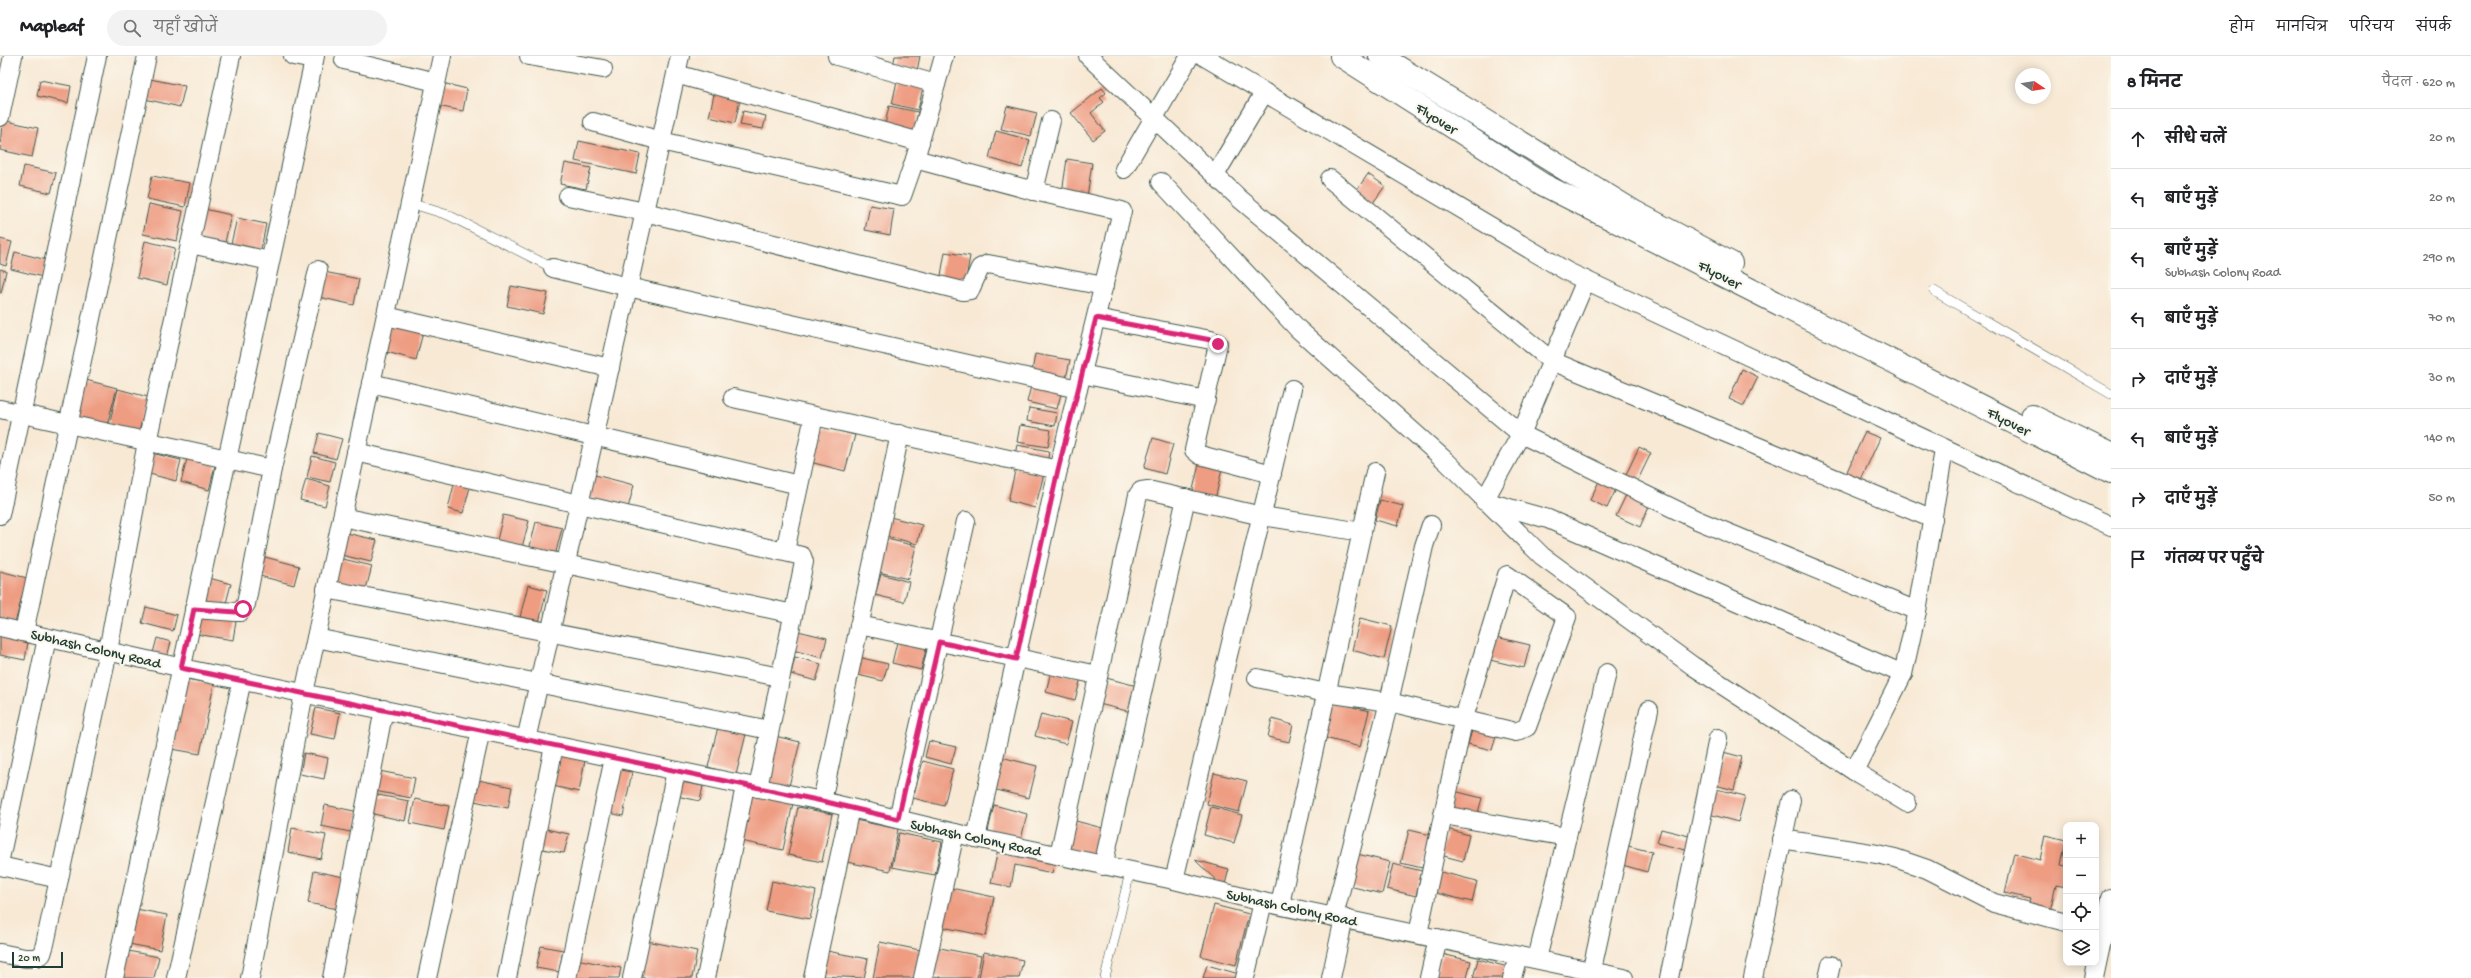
<!DOCTYPE html>
<html lang="hi">
<head>
<meta charset="utf-8">
<style>
  :root { --surface:#fff; --page:#f2f2f2; --text:#202124; --muted:#757577; --line:#e0e0e0 }
  body { margin:0; font-family:"Gochi Hand","Playpen Sans Deva",sans-serif; background:var(--page); color:var(--text) }
  .controls { position:absolute; right:12px; bottom:12px; display:grid; overflow:hidden; border-radius:8px; box-shadow:0 2px 10px #0003 }
  .controls button { width:36px; height:36px; display:grid; place-items:center; padding:0; border:0; border-bottom:1px solid var(--line); background:var(--surface); color:var(--text); font:20px sans-serif }
  .compass { position:absolute; left:2015px; top:12px; width:36px; height:36px; border-radius:50%; background:var(--surface); box-shadow:0 2px 10px #0003; rotate:102deg }
  .scale { position:absolute; left:12px; bottom:10px; width:51px; box-sizing:border-box; padding-left:4px; border:2px solid #1f3d34; border-top:0; font-size:11px; line-height:14px; white-space:nowrap; color:#1f3d34; -webkit-text-stroke:3px #fbf7ec; paint-order:stroke }
  .stop { position:absolute; width:12px; height:12px; margin:-9px; border:3px solid #db2777; border-radius:50%; background:#fff }
  .stop.end { background:#db2777; border-color:#fff; box-shadow:0 1px 4px #0008 }
  .list { margin:0; padding:0; list-style:none }
  h2 { display:flex; justify-content:space-between; align-items:center; height:52px; margin:0; padding:0 16px; font-size:17px }
  h2 small { font-size:13px; font-weight:400; color:var(--muted) }
  .list li { display:grid; grid-template-columns:26px 1fr auto; gap:12px; align-items:center; box-sizing:border-box; height:60px; padding:0 16px; border-top:1px solid var(--line) }
  .list b { display:block; font-size:15px; white-space:nowrap }
  .list p { margin:0; font-size:13px; white-space:nowrap; color:var(--muted) }
  .list em { font-size:13px; font-style:normal; color:var(--muted) }
  .icon { flex:none; width:22px; height:22px; fill:none; stroke:currentColor; stroke-width:2; stroke-linecap:round; stroke-linejoin:round }
  .map { position:relative; flex:none; width:2111px; height:922px; overflow:hidden }
  header { display:flex; align-items:center; gap:24px; box-sizing:border-box; height:56px; padding:0 20px; background:var(--surface); border-bottom:1px solid var(--line) }
  header strong { font-size:19px }
  nav { display:flex; gap:22px; margin-inline-start:auto; font-size:14px }
  .search { width:280px; height:36px; background:var(--page); display:flex; align-items:center; gap:10px; box-sizing:border-box; padding:0 14px; border-radius:22px; color:var(--muted); font-size:15px }
  main { display:flex }
  aside { flex:1; background:var(--surface) }
  .map>svg:first-child { display:block }
  .building { fill:#ee9c82 }
  .lines { fill:none; stroke-linecap:round; stroke-linejoin:round }
  .service-casing { stroke:#40574c; stroke-width:10 }
  .minor-casing { stroke:#40574c; stroke-width:20 }
  .trunk-casing { stroke:#40574c; stroke-width:24 }
  .service { stroke:#fff; stroke-width:9 }
  .minor { stroke:#fff; stroke-width:18 }
  .trunk { stroke:#fff; stroke-width:22 }
  .route { stroke:#db2777; stroke-width:5 }
  .labels { text-anchor:middle; stroke-width:4; stroke-linejoin:round; paint-order:stroke }
  .street-label { font-size:15px; fill:#1f3d34; stroke:#fbf7ec }
</style>
</head>
<body>
<header>
<strong>Mapleaf</strong>
<div class="search"><svg class="icon" aria-label="search" viewBox="0 0 24 24"><circle cx="10" cy="10" r="6"/><path d="M15 15l6 6"/></svg>यहाँ खोजें</div>
<nav><a>होम</a><a>मानचित्र</a><a>परिचय</a><a>संपर्क</a></nav>
</header>
<main>
<div class="map">
<svg width="2111" height="922" viewBox="0 0 2111 922">
  <rect width="100%" height="100%" fill="#fbf7ec"/>
  <filter id="ink" filterUnits="userSpaceOnUse"><feTurbulence type="fractalNoise" baseFrequency=".025" numOctaves="2"/><feDisplacementMap in="SourceGraphic" scale="8" xChannelSelector="R" yChannelSelector="G"/><feConvolveMatrix kernelMatrix="1 2 1 2 8 2 1 2 1" color-interpolation-filters="sRGB"/></filter>
  <filter id="wash" filterUnits="userSpaceOnUse"><feTurbulence type="fractalNoise" baseFrequency=".012" numOctaves="4" result="noise"/><feDisplacementMap in="SourceGraphic" scale="16" xChannelSelector="R" yChannelSelector="G"/><feGaussianBlur stdDeviation="0.9" result="paint"/><feColorMatrix in="noise" values="0 0 0 0 0 0 0 0 0 0 0 0 0 0 0 0 0 1.4 0 .05"/><feComposite in="paint" operator="in"/></filter>
  <g filter="url(#wash)">
    <rect width="100%" height="100%" fill="#f8e9d5"/>
    <g id="blocks">
      <g class="building">
        <polygon points="895,0 920,0 917,15 893,10"/>
        <polygon points="150,23 185,30 180,51 145,43"/>
        <polygon points="40,24 71,30 68,47 37,40"/>
        <polygon points="897,25 923,31 918,54 892,48"/>
        <polygon points="442,27 467,33 463,55 437,50"/>
        <polygon points="1102,32 1106,37 1100,42 1104,46 1091,57 1105,75 1093,84 1071,57"/>
        <polygon points="715,34 741,39 735,67 709,61"/>
        <polygon points="889,50 918,56 913,80 884,73"/>
        <polygon points="1007,50 1037,57 1031,80 1001,73"/>
        <polygon points="743,55 766,60 763,73 740,69"/>
        <polygon points="2,64 38,72 32,101 0,94"/>
        <polygon points="996,75 1030,84 1022,112 989,102"/>
        <polygon points="579,85 640,98 636,118 575,105"/>
        <polygon points="1067,103 1092,107 1087,141 1062,137"/>
        <polygon points="565,107 591,112 586,133 560,128"/>
        <polygon points="24,110 56,117 51,137 20,130"/>
        <polygon points="1368,118 1385,130 1370,151 1353,139"/>
        <polygon points="152,120 190,127 185,151 147,143"/>
        <polygon points="149,148 183,155 177,185 143,178"/>
        <polygon points="870,149 894,153 890,179 865,174"/>
        <polygon points="200,152 231,159 224,191 193,184"/>
        <polygon points="237,162 266,168 260,198 230,192"/>
        <polygon points="0,183 12,186 6,210 0,208"/>
        <polygon points="145,185 175,192 167,229 137,222"/>
        <polygon points="15,196 47,204 43,221 11,213"/>
        <polygon points="945,196 970,200 965,229 940,225"/>
        <polygon points="0,213 6,215 1,237 0,237"/>
        <polygon points="324,216 359,223 354,249 318,241"/>
        <polygon points="511,230 548,237 543,258 507,250"/>
        <polygon points="390,267 423,276 416,304 383,295"/>
        <polygon points="1035,298 1070,304 1065,327 1031,321"/>
        <polygon points="1742,313 1758,321 1744,350 1729,343"/>
        <polygon points="82,323 117,332 106,373 71,364"/>
        <polygon points="1032,326 1062,334 1057,353 1027,346"/>
        <polygon points="118,333 148,341 139,376 109,369"/>
        <polygon points="1029,352 1057,357 1055,370 1027,365"/>
        <polygon points="1020,369 1051,374 1048,391 1017,386"/>
        <polygon points="819,370 855,379 845,415 810,406"/>
        <polygon points="1865,376 1880,382 1859,428 1844,422"/>
        <polygon points="319,377 342,383 336,403 314,397"/>
        <polygon points="1153,382 1173,388 1165,418 1144,412"/>
        <polygon points="1017,389 1049,395 1047,409 1014,403"/>
        <polygon points="1639,391 1651,397 1635,430 1623,425"/>
        <polygon points="147,396 181,404 176,425 142,416"/>
        <polygon points="188,399 216,406 209,434 181,426"/>
        <polygon points="312,400 335,406 330,426 307,421"/>
        <polygon points="1199,408 1222,413 1215,444 1192,438"/>
        <polygon points="1016,411 1044,418 1035,452 1008,445"/>
        <polygon points="595,419 634,429 628,452 589,442"/>
        <polygon points="1602,419 1619,427 1607,452 1590,444"/>
        <polygon points="456,420 472,424 463,457 448,453"/>
        <polygon points="306,423 330,430 325,450 300,444"/>
        <polygon points="1629,433 1652,443 1640,471 1616,460"/>
        <polygon points="1380,444 1403,450 1398,470 1375,464"/>
        <polygon points="503,459 529,465 521,495 496,488"/>
        <polygon points="890,461 922,469 917,488 886,480"/>
        <polygon points="536,466 562,472 555,500 529,494"/>
        <polygon points="346,477 377,484 371,506 341,499"/>
        <polygon points="887,483 916,490 908,523 879,516"/>
        <polygon points="265,501 299,510 294,529 260,520"/>
        <polygon points="339,502 372,510 366,533 333,525"/>
        <polygon points="0,515 27,522 15,567 0,563"/>
        <polygon points="881,518 909,526 904,546 875,539"/>
        <polygon points="209,522 231,528 225,551 203,545"/>
        <polygon points="528,529 547,534 538,570 519,565"/>
        <polygon points="146,551 177,559 173,575 142,567"/>
        <polygon points="199,558 236,565 233,584 196,578"/>
        <polygon points="1360,562 1392,570 1384,603 1352,594"/>
        <polygon points="798,575 827,582 822,602 793,594"/>
        <polygon points="0,580 28,586 25,604 0,599"/>
        <polygon points="1496,581 1530,589 1524,612 1490,604"/>
        <polygon points="157,582 171,586 166,605 152,601"/>
        <polygon points="898,582 927,590 921,614 892,607"/>
        <polygon points="795,601 821,608 816,625 791,618"/>
        <polygon points="858,601 888,608 883,625 854,618"/>
        <polygon points="1051,615 1081,622 1075,644 1046,636"/>
        <polygon points="1106,622 1141,631 1135,657 1099,648"/>
        <polygon points="186,623 214,628 200,698 172,693"/>
        <polygon points="1331,645 1369,655 1360,691 1321,681"/>
        <polygon points="316,652 340,657 335,683 310,678"/>
        <polygon points="1041,658 1072,666 1066,688 1035,680"/>
        <polygon points="1272,663 1293,669 1289,686 1268,681"/>
        <polygon points="719,667 747,674 736,719 708,711"/>
        <polygon points="1473,671 1497,677 1492,694 1468,688"/>
        <polygon points="775,680 800,686 788,734 763,728"/>
        <polygon points="929,685 956,691 951,708 925,701"/>
        <polygon points="1723,696 1742,701 1734,734 1715,729"/>
        <polygon points="304,697 328,702 324,723 300,718"/>
        <polygon points="560,699 585,704 579,736 553,730"/>
        <polygon points="1001,701 1037,710 1029,742 993,733"/>
        <polygon points="923,705 953,713 944,750 913,742"/>
        <polygon points="614,713 632,716 623,760 605,756"/>
        <polygon points="379,715 415,722 411,742 375,735"/>
        <polygon points="1214,717 1247,725 1239,756 1207,748"/>
        <polygon points="478,724 512,731 508,752 474,745"/>
        <polygon points="676,725 703,730 700,745 672,739"/>
        <polygon points="1716,733 1745,740 1738,766 1709,758"/>
        <polygon points="1454,735 1482,742 1476,764 1448,757"/>
        <polygon points="373,738 409,745 405,765 369,757"/>
        <polygon points="750,738 793,747 783,794 741,785"/>
        <polygon points="415,743 449,750 444,774 410,767"/>
        <polygon points="325,749 359,756 355,777 321,770"/>
        <polygon points="994,749 1027,758 1021,784 988,775"/>
        <polygon points="798,751 832,758 822,806 788,799"/>
        <polygon points="1211,751 1242,759 1234,787 1204,779"/>
        <polygon points="850,763 898,773 890,815 842,805"/>
        <polygon points="1072,764 1106,773 1099,800 1065,792"/>
        <polygon points="292,772 326,779 321,803 288,796"/>
        <polygon points="541,772 569,778 564,797 537,792"/>
        <polygon points="1447,773 1469,779 1463,805 1440,799"/>
        <polygon points="1661,773 1693,781 1690,795 1657,787"/>
        <polygon points="1409,774 1431,779 1422,812 1401,807"/>
        <polygon points="899,777 942,786 935,819 892,811"/>
        <polygon points="2045,779 2066,784 2061,809 2066,810 2066,831 2056,829 2050,855 2028,850 2030,843 2005,837 2014,797 2040,804"/>
        <polygon points="1624,789 1652,796 1647,816 1619,808"/>
        <polygon points="998,793 1055,805 1052,817 1015,809 1011,831 991,827"/>
        <polygon points="1353,797 1390,806 1382,838 1345,829"/>
        <polygon points="1195,804 1229,813 1224,832"/>
        <polygon points="1393,808 1422,815 1416,840 1387,833"/>
        <polygon points="314,815 344,821 338,853 308,847"/>
        <polygon points="1437,815 1477,825 1472,846 1432,836"/>
        <polygon points="772,825 816,835 810,863 766,855"/>
        <polygon points="946,831 994,841 986,880 938,870"/>
        <polygon points="1214,849 1249,858 1236,909 1201,900"/>
        <polygon points="136,853 167,859 160,894 129,888"/>
        <polygon points="642,884 697,895 692,922 634,922"/>
        <polygon points="880,886 920,894 914,922 873,922"/>
        <polygon points="541,890 563,894 559,916 536,912"/>
        <polygon points="935,891 981,900 977,922 943,922 930,919"/>
        <polygon points="128,895 159,901 154,922 123,922"/>
        <polygon points="827,895 868,903 864,922 822,920"/>
        <polygon points="984,896 1023,904 1019,922 979,922"/>
        <polygon points="1442,898 1471,905 1467,922 1436,922"/>
        <polygon points="571,902 621,912 619,922 567,922"/>
        <polygon points="1478,903 1508,911 1505,922 1473,922"/>
        <polygon points="1207,909 1239,918 1238,922 1203,922"/>
      </g>
    </g>
  </g>
  <g filter="url(#ink)">
    <use href="#blocks" fill-opacity="0" stroke="#40574c" stroke-width="1"/>
    <g class="lines">
      <defs>
        <g id="service">
          <polyline points="410,147 448,159 553,212"/>
          <polyline points="1934,235 2111,338"/>
          <polyline points="1105,922 1130,816"/>
        </g>
        <g id="minor">
          <polyline points="293,0 314,4"/>
          <polyline points="529,0 603,13"/>
          <polyline points="837,0 936,28"/>
          <polyline points="1088,0 1240,143 1521,378 1697,464 1917,555"/>
          <polyline points="1203,0 1568,216 2111,470"/>
          <polyline points="344,4 436,26"/>
          <polyline points="676,18 920,86"/>
          <polyline points="0,61 13,0"/>
          <polyline points="593,66 661,85 902,140 915,103 944,0"/>
          <polyline points="915,103 1034,135 1122,155 1058,414 976,782"/>
          <polyline points="1124,113 1190,0"/>
          <polyline points="1215,119 1264,37"/>
          <polyline points="1330,123 1552,305 1933,463"/>
          <polyline points="1161,126 1298,273 1447,406 1542,500 1693,610 1854,715 1903,618 1917,555 1944,394"/>
          <polyline points="1034,135 1051,65"/>
          <polyline points="568,140 645,156 963,235 970,234 980,212 988,208 1104,230"/>
          <polyline points="190,188 270,205"/>
          <polyline points="553,212 628,231 1078,333"/>
          <polyline points="1586,224 1521,378 1484,445 1548,463 1903,618"/>
          <polyline points="386,260 610,312"/>
          <polyline points="1096,262 1211,284 1218,288 1194,394 1200,399 1272,418"/>
          <polyline points="1082,318 1206,344"/>
          <polyline points="371,327 799,429"/>
          <polyline points="733,342 1058,414"/>
          <polyline points="0,353 272,413"/>
          <polyline points="356,396 802,500 804,506 758,732"/>
          <polyline points="0,459 97,0"/>
          <polyline points="342,461 566,508 793,558"/>
          <polyline points="785,495 814,360"/>
          <polyline points="326,533 780,621"/>
          <polyline points="194,553 236,556 240,556 246,548 272,413 318,214"/>
          <polyline points="859,569 1098,619"/>
          <polyline points="0,571 196,615 822,745 976,782 1174,824 1263,846 1624,922"/>
          <polyline points="24,576 147,0"/>
          <polyline points="316,582 769,674"/>
          <polyline points="1257,622 1326,637 1389,646 1516,676 1527,671 1567,561 1507,519 1463,665 1418,878"/>
          <polyline points="526,684 680,0"/>
          <polyline points="1854,715 1907,747"/>
          <polyline points="822,745 900,378"/>
          <polyline points="1443,759 1567,781"/>
          <polyline points="898,763 966,465"/>
          <polyline points="1782,783 1877,798 1895,802 1927,813 1994,847 2066,866"/>
          <polyline points="1059,799 1138,439 1141,435 1148,434 1262,460 1362,476"/>
          <polyline points="0,803 47,582"/>
          <polyline points="0,810 59,823"/>
          <polyline points="1103,810 1186,442"/>
          <polyline points="1174,824 1292,333"/>
          <polyline points="1280,848 1375,416"/>
          <polyline points="1334,860 1389,646 1424,490 1431,469"/>
          <polyline points="0,897 25,902 35,902 42,898 45,888 108,595 147,386 231,0"/>
          <polyline points="1537,903 1607,617"/>
          <polyline points="114,922 315,0"/>
          <polyline points="176,922 242,624"/>
          <polyline points="250,922 304,637 442,0"/>
          <polyline points="332,922 384,653"/>
          <polyline points="427,922 481,674"/>
          <polyline points="507,922 554,690"/>
          <polyline points="567,922 614,702"/>
          <polyline points="632,922 676,715"/>
          <polyline points="706,922 745,730"/>
          <polyline points="813,922 850,752"/>
          <polyline points="923,922 955,777"/>
          <polyline points="1245,922 1263,846"/>
          <polyline points="1331,922 1344,862"/>
          <polyline points="1429,922 1438,882"/>
          <polyline points="1512,922 1518,900"/>
          <polyline points="1590,922 1649,654"/>
          <polyline points="1669,922 1718,682"/>
          <polyline points="1753,922 1791,744"/>
          <polyline points="1828,922 1831,909"/>
          <polyline points="2094,922 2111,842"/>
        </g>
        <g id="trunk">
          <polyline points="1341,0 1542,128 2111,416"/>
          <polyline points="1380,0 1633,155 1731,207"/>
          <polyline points="2032,360 2111,398"/>
        </g>
      </defs>
      <use href="#service" class="service-casing"/>
      <use href="#minor" class="minor-casing"/>
      <use href="#trunk" class="trunk-casing"/>
      <use href="#service" class="service"/>
      <use href="#minor" class="minor"/>
      <use href="#trunk" class="trunk"/>
    </g>
  </g>
  <g class="lines" filter="url(#ink)">
    <polyline class="route" points="243,553 236,556 194,553 181,612 822,745 898,763 939,586 1016,603 1058,414 1096,262 1211,284 1218,288"/>
  </g>
  <g class="labels">
    <g class="street-label">
      <text transform="translate(1437 62) rotate(32)" y="5">Flyover</text>
      <text transform="translate(1720 218) rotate(27)" y="5">Flyover</text>
      <text transform="translate(2009 365) rotate(27)" y="5">Flyover</text>
      <text transform="translate(96 592) rotate(13)" y="5">Subhash Colony Road</text>
      <text transform="translate(976 781) rotate(12)" y="5">Subhash Colony Road</text>
      <text transform="translate(1292 851) rotate(12)" y="5">Subhash Colony Road</text>
    </g>
  </g>
</svg>
<div class="controls">
<button>+</button>
<button>−</button>
<button><svg class="icon" aria-label="locate" viewBox="0 0 24 24"><circle cx="12" cy="12" r="6"/><path d="M12 2v4M12 18v4M2 12h4M18 12h4"/></svg></button>
<button><svg class="icon" aria-label="layers" viewBox="0 0 24 24"><path d="M12 4l9 5-9 5-9-5zM3 14l9 5 9-5"/></svg></button>
</div>
<svg class="compass" viewBox="-18 -18 36 36"><path d="M0-13l5 13h-10z" fill="#e53935"/><path d="M0 13l5-13h-10z" fill="#757577"/></svg>
<div class="scale">20 m</div>
<div class="stop" style="left:243px;top:553px"></div>
<div class="stop end" style="left:1218px;top:288px"></div>
</div>
<aside>
<h2>8 मिनट<small>पैदल · 620 m</small></h2>
<ul class="list">
<li><svg class="icon" aria-label="ahead" viewBox="0 0 24 24"><path d="M12 20V5M6 11l6-6 6 6"/></svg><div><b>सीधे चलें</b></div><em>20 m</em></li>
<li><svg class="icon" aria-label="left" viewBox="0 0 24 24"><path d="M17 20v-9H6M10 6l-5 5 5 5"/></svg><div><b>बाएँ मुड़ें</b></div><em>20 m</em></li>
<li><svg class="icon" aria-label="left" viewBox="0 0 24 24"><path d="M17 20v-9H6M10 6l-5 5 5 5"/></svg><div><b>बाएँ मुड़ें</b><p>Subhash Colony Road</p></div><em>290 m</em></li>
<li><svg class="icon" aria-label="left" viewBox="0 0 24 24"><path d="M17 20v-9H6M10 6l-5 5 5 5"/></svg><div><b>बाएँ मुड़ें</b></div><em>70 m</em></li>
<li><svg class="icon" aria-label="right" viewBox="0 0 24 24"><path d="M7 20v-9h11M14 6l5 5-5 5"/></svg><div><b>दाएँ मुड़ें</b></div><em>30 m</em></li>
<li><svg class="icon" aria-label="left" viewBox="0 0 24 24"><path d="M17 20v-9H6M10 6l-5 5 5 5"/></svg><div><b>बाएँ मुड़ें</b></div><em>140 m</em></li>
<li><svg class="icon" aria-label="right" viewBox="0 0 24 24"><path d="M7 20v-9h11M14 6l5 5-5 5"/></svg><div><b>दाएँ मुड़ें</b></div><em>50 m</em></li>
<li><svg class="icon" aria-label="arrive" viewBox="0 0 24 24"><path d="M6 21V4h12l-3 4 3 4H6"/></svg><div><b>गंतव्य पर पहुँचे</b></div></li>
</ul>
</aside>
</main>
</body>
</html>
